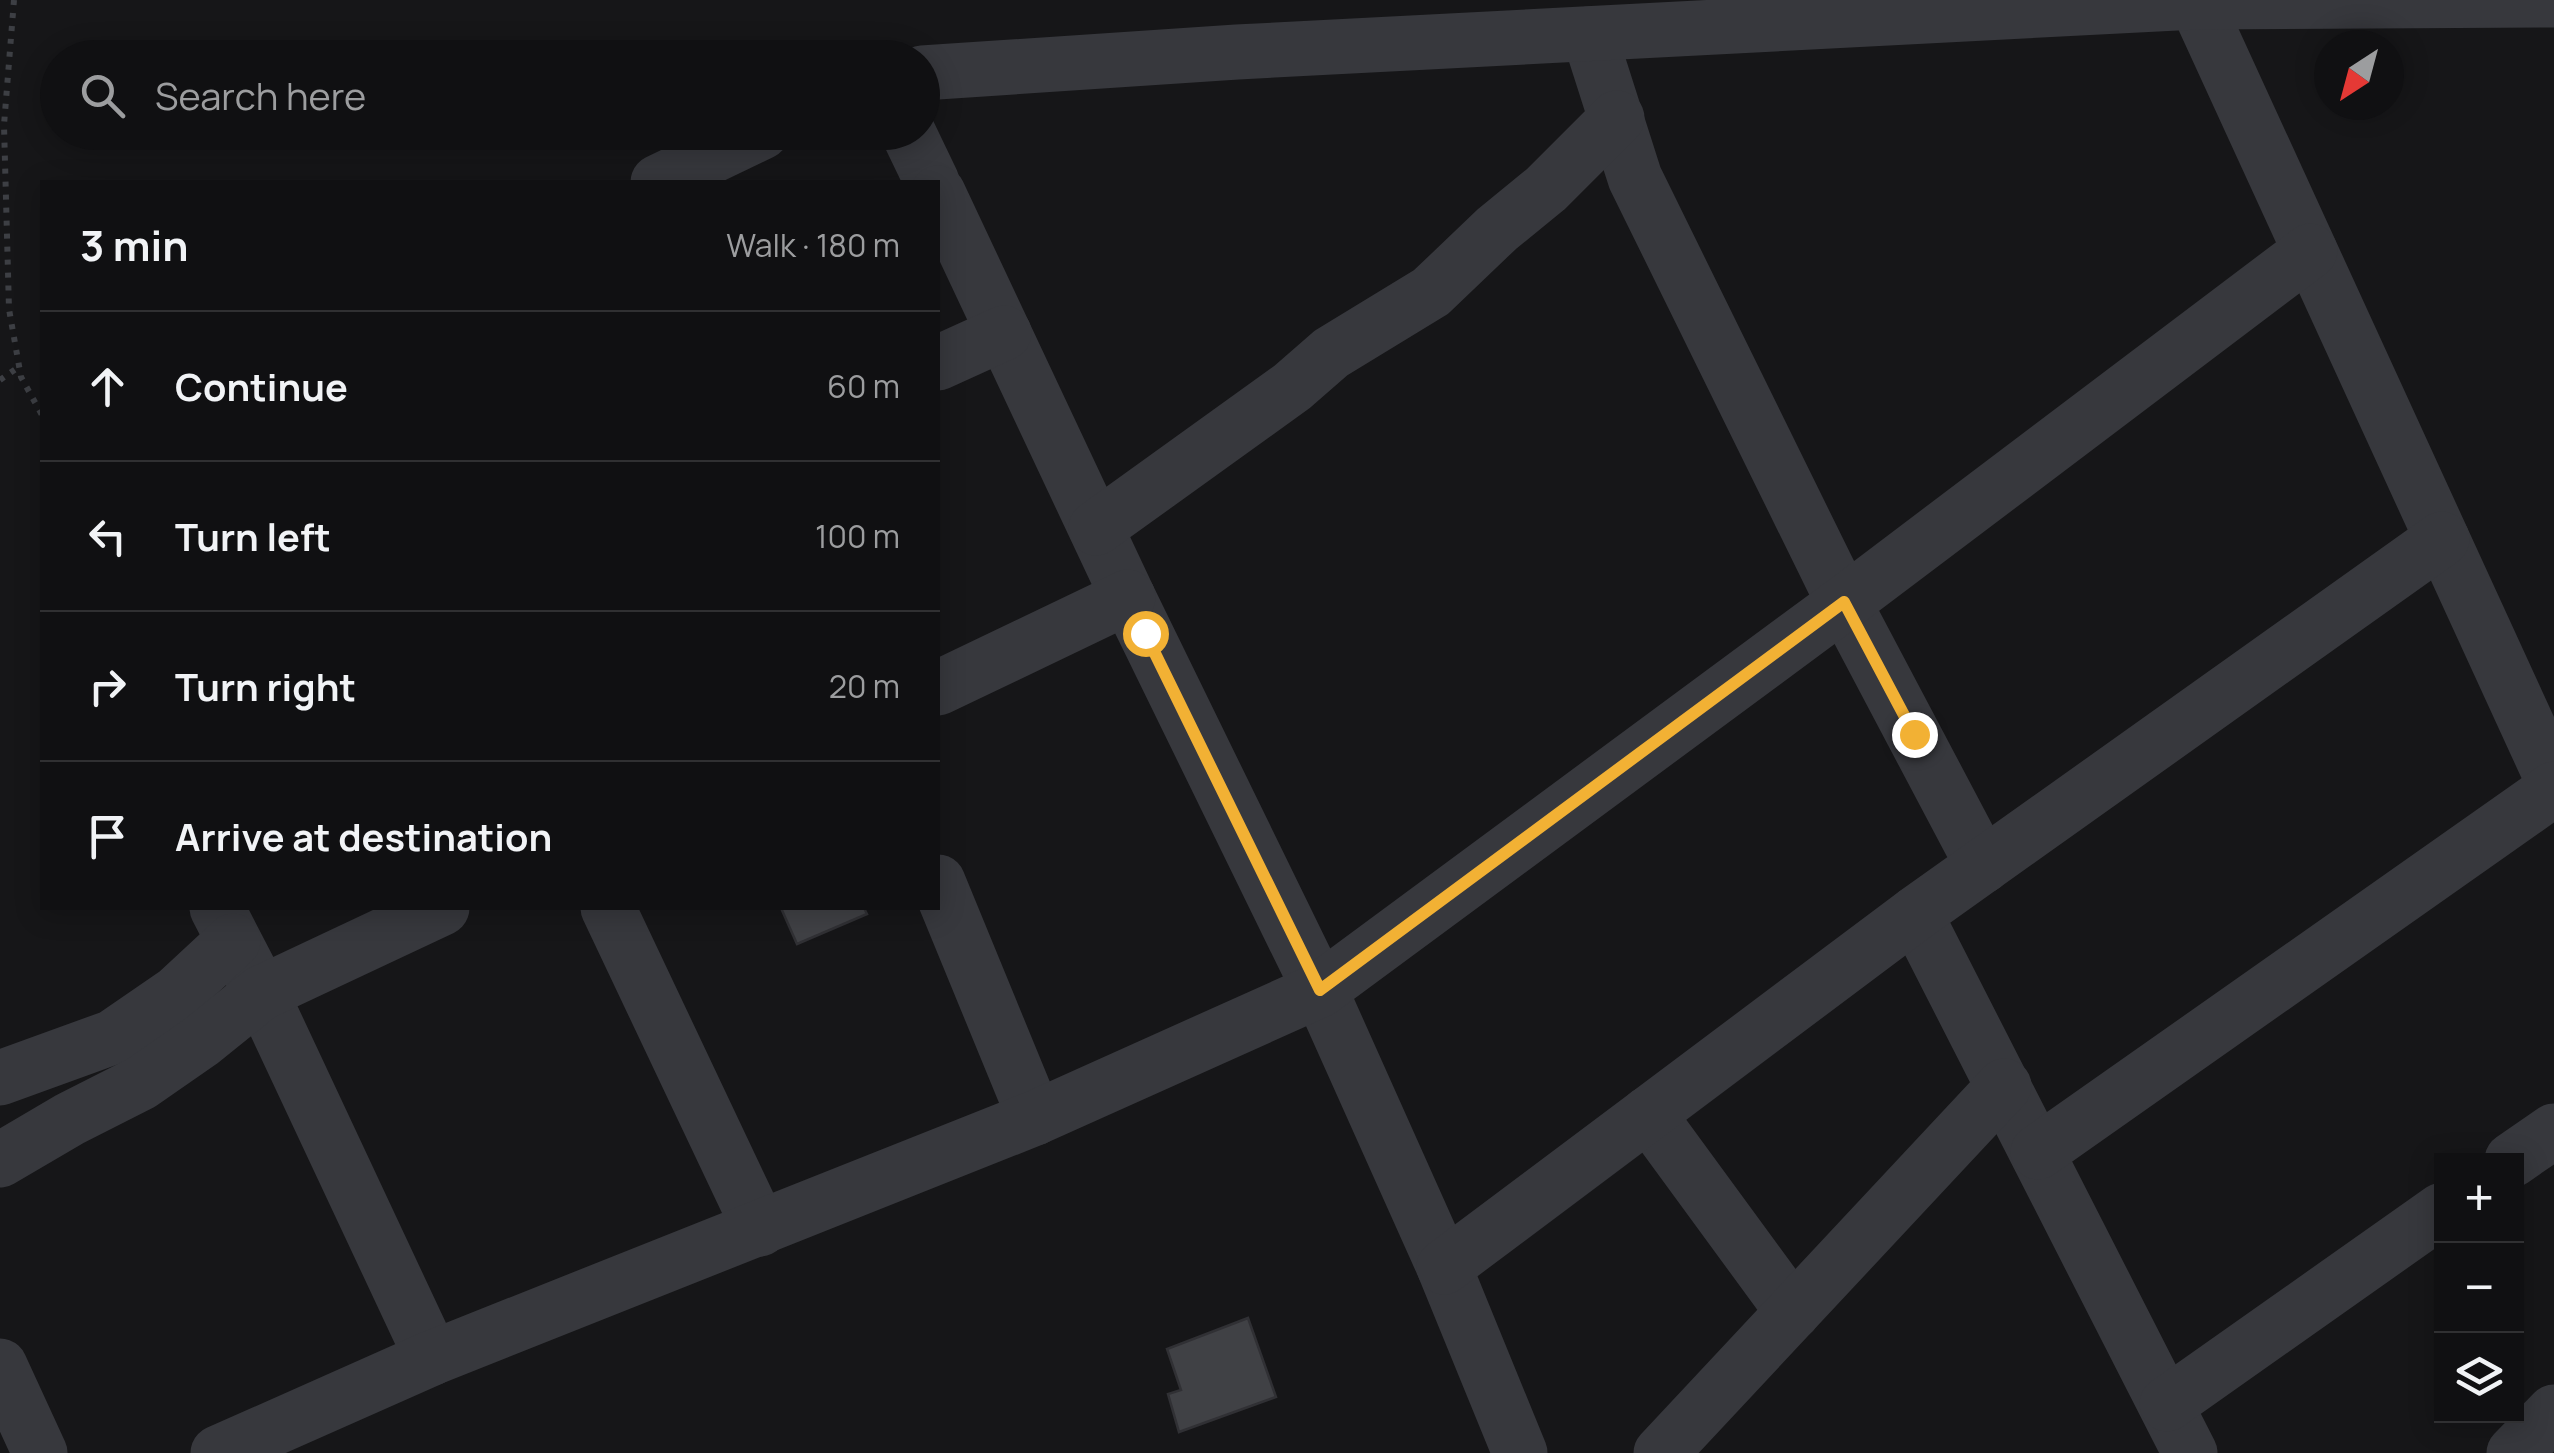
<!DOCTYPE html>
<html lang="en">
<head>
<meta charset="utf-8">
<style>
  :root { --surface:#101012; --page:#1e1e20; --text:#f1f3f6; --muted:#9c9d9f; --line:#303032 }
  body { margin:0; font-family:Manrope,sans-serif; background:var(--page); color:var(--text) }
  .controls { position:absolute; right:30px; bottom:30px; display:grid; overflow:hidden; border-radius:0px; box-shadow:0 5px 25px #0003 }
  .controls button { width:90px; height:90px; display:grid; place-items:center; padding:0; border:0; border-bottom:2px solid var(--line); background:var(--surface); color:var(--text); font:50px sans-serif }
  .compass { position:absolute; left:2314px; top:30px; width:90px; height:90px; border-radius:50%; background:var(--surface); box-shadow:0 5px 25px #0003; rotate:216deg }
  .stop { position:absolute; width:30px; height:30px; margin:-22px; border:8px solid #f2b134; border-radius:50%; background:#fff }
  .stop.end { background:#f2b134; border-color:#fff; box-shadow:0 2px 10px #0008 }
  .list { margin:0; padding:0; list-style:none }
  h2 { display:flex; justify-content:space-between; align-items:center; height:130px; margin:0; padding:0 40px; font-size:42px }
  h2 small { font-size:32px; font-weight:400; color:var(--muted) }
  .list li { display:grid; grid-template-columns:65px 1fr auto; gap:30px; align-items:center; box-sizing:border-box; height:150px; padding:0 40px; border-top:2px solid var(--line) }
  .list b { display:block; font-size:38px; white-space:nowrap }
  .list em { font-size:32px; font-style:normal; color:var(--muted) }
  .icon { flex:none; width:55px; height:55px; fill:none; stroke:currentColor; stroke-width:2; stroke-linecap:round; stroke-linejoin:round }
  .map { position:relative; flex:none; width:2554px; height:1453px; overflow:hidden }
  .search { position:absolute; background:var(--surface); box-shadow:0 5px 25px #0003; left:40px; top:40px; width:900px; height:110px; display:flex; align-items:center; gap:25px; box-sizing:border-box; padding:0 35px; border-radius:55px; color:var(--muted); font-size:38px }
  .panel { position:absolute; background:var(--surface); box-shadow:0 5px 25px #0003; left:40px; top:180px; width:900px; height:730px; border-radius:0px }
  .map>svg:first-child { display:block }
  .building { fill:#404145; stroke:#303034; stroke-width:2.5 }
  .lines { fill:none; stroke-linecap:round; stroke-linejoin:round }
  .path { stroke:#3d3f44; stroke-width:6; stroke-dasharray:5 8; stroke-linecap:butt }
  .minor { stroke:#37383d; stroke-width:55 }
  .route { stroke:#f2b134; stroke-width:12 }
</style>
</head>
<body>
<div class="map">
<svg width="2554" height="1453" viewBox="0 0 2554 1453">
  <rect width="100%" height="100%" fill="#161618"/>
  <g class="building">
    <polygon points="781,908 864,908 867,914 797,944"/>
    <polygon points="1248,1318 1276,1397 1179,1432 1168,1394 1181,1390 1167,1349"/>
  </g>
  <g class="lines">
    <g class="path">
      <polyline points="14,0 4,125 9,309 21,377 42,415"/>
      <polyline points="0,380 20,366"/>
    </g>
    <g class="minor">
      <polyline points="2196,2 2554,783"/>
      <polyline points="1589,34 1635,178 1844,603 1983,866"/>
      <polyline points="922,73 1237,52 2196,2 2554,0"/>
      <polyline points="908,132 932,182"/>
      <polyline points="658,182 762,132"/>
      <polyline points="938,193 1128,597 1320,990 1444,1267 1520,1453"/>
      <polyline points="938,363 1004,333"/>
      <polyline points="1096,528 1292,387 1331,353 1431,292 1497,229 1546,189 1617,118"/>
      <polyline points="938,688 1128,597"/>
      <polyline points="938,882 1035,1118"/>
      <polyline points="217,908 261,993 432,1358"/>
      <polyline points="608,908 760,1229"/>
      <polyline points="1915,914 2190,1453"/>
      <polyline points="0,1078 113,1037 177,993 233,941"/>
      <polyline points="1648,1114 1793,1312"/>
      <polyline points="2038,1152 2554,789"/>
      <polyline points="0,1160 70,1119 141,1083 200,1042 261,993 442,908"/>
      <polyline points="2512,1160 2554,1131"/>
      <polyline points="1444,1267 1915,914 2442,539"/>
      <polyline points="0,1366 40,1453"/>
      <polyline points="2167,1404 2442,1210"/>
      <polyline points="218,1453 432,1358 1035,1118 1320,990 1844,603 2310,251"/>
      <polyline points="1661,1453 2004,1086"/>
      <polyline points="2514,1453 2554,1412"/>
    </g>
  </g>
  <g class="lines">
    <polyline class="route" points="1145,633 1320,990 1844,602 1914,734"/>
  </g>
</svg>
<div class="controls">
<button>+</button>
<button>−</button>
<button><svg class="icon" aria-label="layers" viewBox="0 0 24 24"><path d="M12 4l9 5-9 5-9-5zM3 14l9 5 9-5"/></svg></button>
</div>
<svg class="compass" viewBox="-18 -18 36 36"><path d="M0-13l5 13h-10z" fill="#e53935"/><path d="M0 13l5-13h-10z" fill="#9c9d9f"/></svg>
<div class="stop" style="left:1145px;top:633px"></div>
<div class="stop end" style="left:1914px;top:734px"></div>
<div class="search"><svg class="icon" aria-label="search" viewBox="0 0 24 24"><circle cx="10" cy="10" r="6"/><path d="M15 15l6 6"/></svg>Search here</div>
<section class="panel">
<h2>3 min<small>Walk · 180 m</small></h2>
<ul class="list">
<li><svg class="icon" aria-label="ahead" viewBox="0 0 24 24"><path d="M12 20V5M6 11l6-6 6 6"/></svg><div><b>Continue</b></div><em>60 m</em></li>
<li><svg class="icon" aria-label="left" viewBox="0 0 24 24"><path d="M17 20v-9H6M10 6l-5 5 5 5"/></svg><div><b>Turn left</b></div><em>100 m</em></li>
<li><svg class="icon" aria-label="right" viewBox="0 0 24 24"><path d="M7 20v-9h11M14 6l5 5-5 5"/></svg><div><b>Turn right</b></div><em>20 m</em></li>
<li><svg class="icon" aria-label="arrive" viewBox="0 0 24 24"><path d="M6 21V4h12l-3 4 3 4H6"/></svg><div><b>Arrive at destination</b></div></li>
</ul>
</section>
</div>
</body>
</html>
